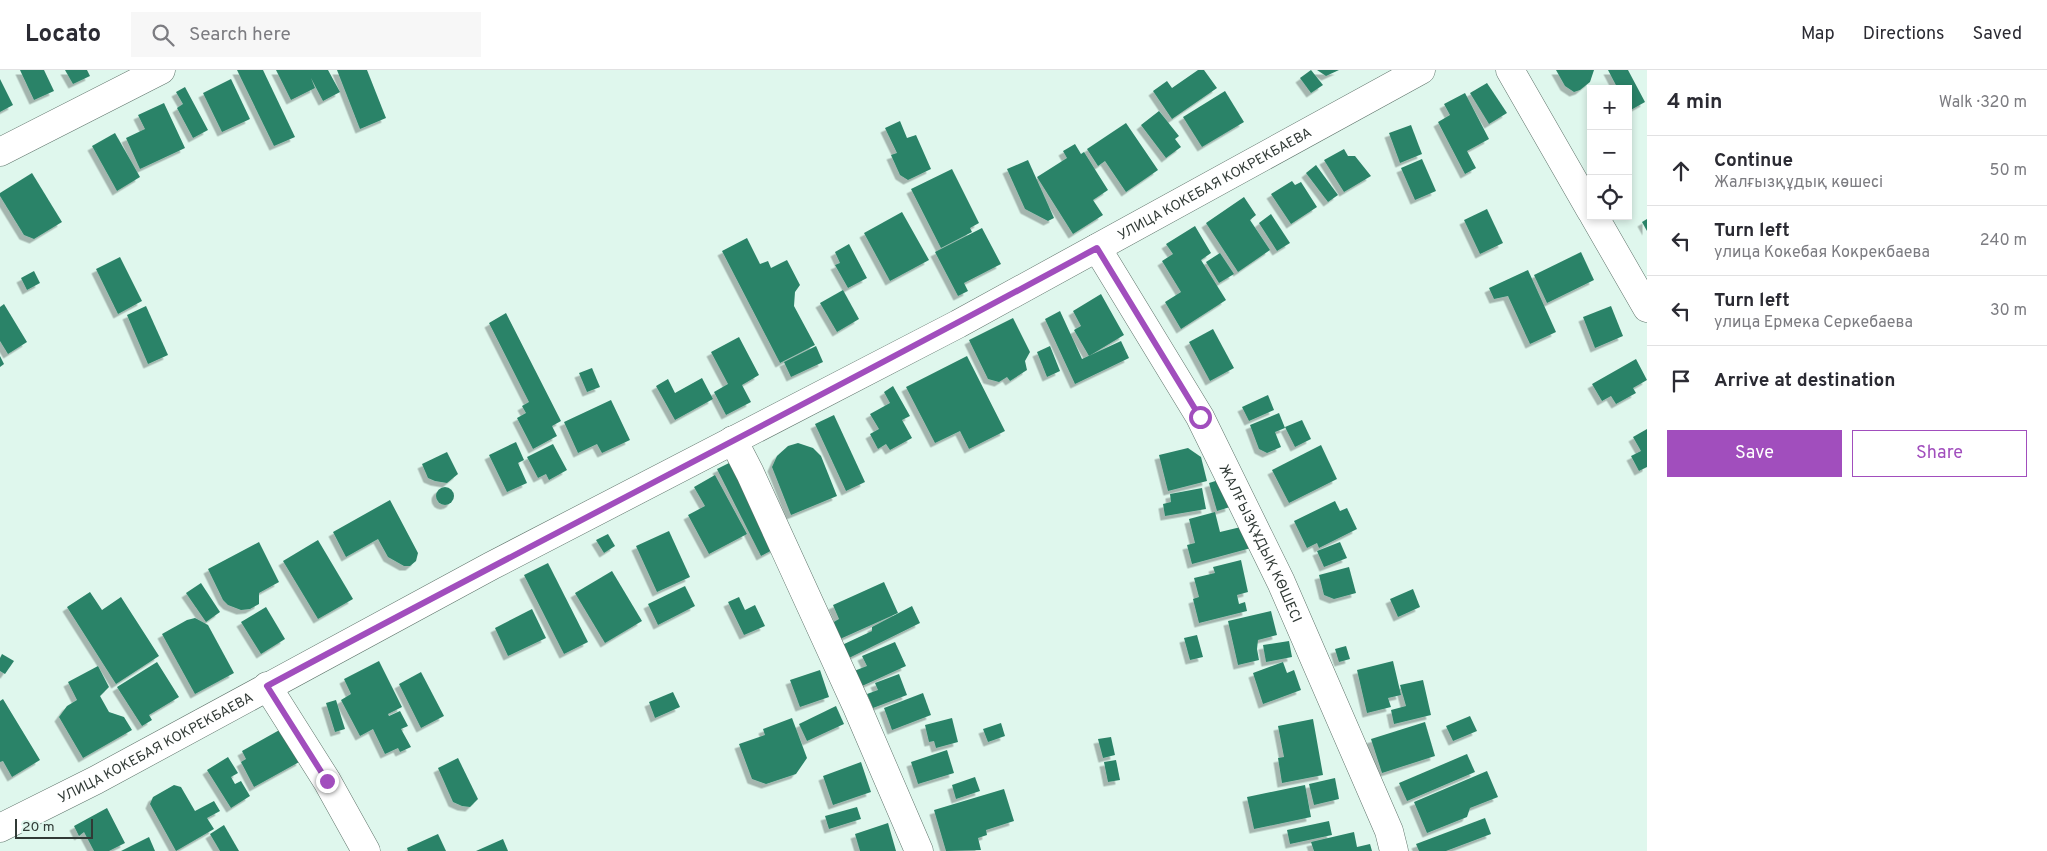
<!DOCTYPE html>
<html lang="en">
<head>
<meta charset="utf-8">
<style>
  :root { --surface:#fff; --page:#f7f7f7; --text:#2b2b33; --muted:#7c7c81; --line:#e1e1e2; --accent:#a14ebd }
  body { margin:0; font-family:Overpass,sans-serif; background:var(--page); color:var(--text) }
  .controls { position:absolute; right:15px; top:15px; display:grid; overflow:hidden; border-radius:0px; box-shadow:0 2px 8px #0003 }
  .controls button { width:45px; height:45px; display:grid; place-items:center; padding:0; border:0; border-bottom:1px solid var(--line); background:var(--surface); color:var(--text); font:25px sans-serif }
  .scale { position:absolute; left:15px; bottom:12px; width:78px; box-sizing:border-box; padding-left:5px; border:2px solid #313a36; border-top:0; font-size:14px; line-height:18px; white-space:nowrap; color:#313a36; -webkit-text-stroke:4px #dff7ed; paint-order:stroke }
  .stop { position:absolute; width:15px; height:15px; margin:-11px; border:4px solid #a14ebd; border-radius:50%; background:#fff }
  .stop.end { background:#a14ebd; border-color:#fff; box-shadow:0 1px 5px #0008 }
  .list { margin:0; padding:0; list-style:none }
  h2 { display:flex; justify-content:space-between; align-items:center; height:65px; margin:0; padding:0 20px; font-size:21px }
  h2 small { font-size:16px; font-weight:400; color:var(--muted) }
  .list li { display:grid; grid-template-columns:32px 1fr auto; gap:15px; align-items:center; box-sizing:border-box; height:70px; padding:0 20px; border-top:1px solid var(--line) }
  .list b { display:block; font-size:19px; white-space:nowrap }
  .list p { margin:0; font-size:16px; white-space:nowrap; color:var(--muted) }
  .list em { font-size:16px; font-style:normal; color:var(--muted) }
  .actions { display:flex; gap:10px; padding:15px 20px }
  .actions a { flex:1; padding:11px 0; border:1px solid var(--accent); border-radius:0px; text-align:center; font-size:18px; color:var(--accent) }
  .actions .main { background:var(--accent); color:#fff }
  .icon { flex:none; width:28px; height:28px; fill:none; stroke:currentColor; stroke-width:2; stroke-linecap:round; stroke-linejoin:round }
  .map { position:relative; flex:none; width:1647px; height:781px; overflow:hidden }
  header { display:flex; align-items:center; gap:30px; box-sizing:border-box; height:70px; padding:0 25px; background:var(--surface); border-bottom:1px solid var(--line) }
  header strong { font-size:24px }
  nav { display:flex; gap:28px; margin-inline-start:auto; font-size:18px }
  .search { width:350px; height:45px; background:var(--page); display:flex; align-items:center; gap:12px; box-sizing:border-box; padding:0 18px; border-radius:0px; color:var(--muted); font-size:19px }
  main { display:flex }
  aside { flex:1; background:var(--surface) }
  .map>svg:first-child { display:block }
  .building { fill:#2c8368; filter:url(#shadow) }
  .lines { fill:none; stroke-linecap:round; stroke-linejoin:round }
  .minor-casing { stroke:#5e736a; stroke-width:29 }
  .minor { stroke:#fff; stroke-width:28 }
  .route { stroke:#a14ebd; stroke-width:6 }
  .labels { text-anchor:middle; stroke-width:5; stroke-linejoin:round; paint-order:stroke }
  .street-label { font-size:14px; fill:#313a36; stroke:#dff7ed }
</style>
</head>
<body>
<header>
<strong>Locato</strong>
<div class="search"><svg class="icon" aria-label="search" viewBox="0 0 24 24"><circle cx="10" cy="10" r="6"/><path d="M15 15l6 6"/></svg>Search here</div>
<nav><a>Map</a><a>Directions</a><a>Saved</a></nav>
</header>
<main>
<div class="map">
<svg width="1647" height="781" viewBox="0 0 1647 781">
  <defs>
    <filter id="shadow"><feDropShadow dx="-4.5" dy="4.5" stdDeviation="0" flood-color="#0004"/></filter>
  </defs>
  <rect width="100%" height="100%" fill="#dff7ed"/>
  <g class="building">
    <polygon points="20,0 44,0 54,21 34,30"/>
    <polygon points="65,0 87,0 90,6 73,14"/>
    <polygon points="237,0 263,0 295,67 274,76"/>
    <polygon points="276,0 328,0 340,22 323,31 311,8 315,18 291,30"/>
    <polygon points="337,0 367,0 386,48 360,59"/>
    <polygon points="1198,0 1204,0 1217,18 1172,49 1153,21 1167,11 1172,18"/>
    <polygon points="1311,0 1323,15 1311,23 1300,8"/>
    <polygon points="1317,0 1339,0 1326,6"/>
    <polygon points="1556,0 1594,0 1590,12 1580,20 1574,22 1565,16"/>
    <polygon points="1608,0 1628,0 1645,32 1629,41 1628,19 1618,19"/>
    <polygon points="0,9 13,35 0,42"/>
    <polygon points="231,9 250,49 222,62 203,23"/>
    <polygon points="1487,13 1507,43 1489,54 1470,23"/>
    <polygon points="185,17 208,60 193,68 177,38 183,34 176,22"/>
    <polygon points="1225,21 1244,52 1202,77 1183,47"/>
    <polygon points="1465,23 1489,69 1467,81 1476,98 1465,104 1438,52 1450,45 1444,34"/>
    <polygon points="164,33 185,78 140,99 126,68 145,59 138,45"/>
    <polygon points="1159,41 1179,66 1175,69 1181,77 1166,88 1141,55"/>
    <polygon points="900,51 907,68 916,65 931,99 908,110 900,105 891,85 897,83 885,58"/>
    <polygon points="1126,53 1158,100 1126,122 1105,91 1098,96 1087,79"/>
    <polygon points="1411,55 1422,84 1400,93 1389,63"/>
    <polygon points="115,63 140,107 117,121 92,76"/>
    <polygon points="1075,74 1081,84 1084,82 1108,120 1093,130 1103,145 1073,164 1037,107 1067,88 1063,81"/>
    <polygon points="1344,79 1348,86 1355,86 1371,106 1344,122 1324,90"/>
    <polygon points="1422,89 1436,121 1415,130 1401,98"/>
    <polygon points="1028,90 1054,148 1048,151 1025,139 1007,99"/>
    <polygon points="1316,95 1338,125 1328,132 1306,103"/>
    <polygon points="952,99 979,153 970,158 972,162 941,178 911,119"/>
    <polygon points="32,103 62,152 34,169 24,165 0,126 0,123"/>
    <polygon points="1292,111 1295,115 1301,112 1317,137 1291,154 1271,124"/>
    <polygon points="1244,127 1256,145 1250,150 1270,180 1238,202 1206,153"/>
    <polygon points="1487,139 1503,173 1480,184 1464,150"/>
    <polygon points="902,142 929,190 890,211 864,163"/>
    <polygon points="1271,144 1290,173 1277,181 1259,153"/>
    <polygon points="1647,149 1647,161 1642,152"/>
    <polygon points="1195,156 1211,183 1201,190 1226,230 1181,259 1165,232 1181,222 1162,191 1173,184 1166,174"/>
    <polygon points="982,158 1001,194 964,213 968,221 958,226 935,182"/>
    <polygon points="747,168 760,194 768,191 771,198 787,190 800,215 795,222 794,236 815,275 780,293 722,181"/>
    <polygon points="849,174 867,208 848,218 835,195 840,193 835,182"/>
    <polygon points="1581,182 1594,210 1547,233 1534,205"/>
    <polygon points="1220,183 1234,204 1219,213 1206,192"/>
    <polygon points="120,187 142,231 118,244 96,199"/>
    <polygon points="1528,200 1556,262 1530,274 1508,226 1494,229 1489,218"/>
    <polygon points="34,201 40,213 27,220 21,208"/>
    <polygon points="843,220 859,249 837,262 820,233"/>
    <polygon points="1101,224 1124,265 1089,286 1074,260 1081,256 1073,241"/>
    <polygon points="4,234 27,272 8,284 0,271 0,237"/>
    <polygon points="146,236 168,285 148,294 127,245"/>
    <polygon points="1611,236 1623,266 1595,278 1583,247"/>
    <polygon points="1060,241 1082,289 1121,271 1129,288 1075,314 1045,249"/>
    <polygon points="506,243 561,351 552,356 557,366 533,379 517,348 526,343 522,336 529,332 489,253"/>
    <polygon points="1013,248 1030,282 1025,291 1027,300 1010,311 1007,307 999,312 988,309 969,270"/>
    <polygon points="1213,259 1234,298 1210,311 1189,272"/>
    <polygon points="739,267 759,305 742,315 751,332 726,345 714,322 728,314 711,282"/>
    <polygon points="816,276 823,292 791,307 784,292"/>
    <polygon points="1050,276 1060,301 1047,307 1037,282"/>
    <polygon points="0,286 4,294 0,297"/>
    <polygon points="967,286 1005,361 969,379 960,361 935,373 906,317"/>
    <polygon points="1636,289 1647,310 1633,318 1636,323 1616,334 1611,326 1602,331 1592,314"/>
    <polygon points="592,298 600,317 587,322 579,303"/>
    <polygon points="702,308 713,329 675,350 656,316 668,309 675,323"/>
    <polygon points="893,316 910,346 902,350 912,368 890,380 886,374 878,379 870,364 879,359 870,344 890,333 884,322"/>
    <polygon points="1268,325 1274,340 1249,351 1242,337"/>
    <polygon points="611,330 630,370 602,383 597,374 578,383 564,352"/>
    <polygon points="1279,343 1285,358 1275,362 1281,377 1267,383 1259,379 1250,355"/>
    <polygon points="834,345 865,412 846,421 815,354"/>
    <polygon points="1302,350 1311,369 1295,377 1285,357"/>
    <polygon points="1647,359 1647,397 1639,401 1631,386 1641,381 1633,367"/>
    <polygon points="516,372 524,390 518,393 527,413 507,422 489,385"/>
    <polygon points="798,373 813,378 821,386 837,426 791,445 772,397 777,386 788,376"/>
    <polygon points="553,374 567,400 549,410 546,404 538,408 527,387"/>
    <polygon points="1321,375 1337,409 1289,433 1272,400"/>
    <polygon points="1188,378 1201,387 1207,411 1168,421 1159,385"/>
    <polygon points="447,382 458,404 447,413 435,411 428,408 422,394"/>
    <polygon points="733,391 776,478 761,486 717,399"/>
    <polygon points="715,405 747,464 709,484 688,445 705,436 694,417"/>
    <polygon points="1222,409 1230,437 1217,441 1209,413"/>
    <circle cx="445" cy="426" r="9"/>
    <polygon points="1202,418 1206,439 1165,446 1163,434 1171,432 1170,424"/>
    <polygon points="390,430 418,483 416,491 410,496 404,496 388,487 378,469 346,487 333,462"/>
    <polygon points="1335,431 1340,441 1347,438 1357,459 1319,478 1317,473 1307,478 1294,451"/>
    <polygon points="1215,442 1220,462 1245,456 1251,478 1192,494 1187,475 1195,473 1189,449"/>
    <polygon points="669,461 690,507 657,522 636,476"/>
    <polygon points="608,464 615,476 604,483 596,470"/>
    <polygon points="318,470 353,529 318,549 283,491"/>
    <polygon points="259,472 279,512 259,523 259,534 250,539 241,540 228,535 223,530 208,499"/>
    <polygon points="1340,472 1347,488 1324,497 1317,481"/>
    <polygon points="1241,490 1248,522 1237,525 1239,534 1245,532 1247,541 1199,553 1193,529 1199,527 1194,508 1215,503 1213,497"/>
    <polygon points="548,493 588,572 564,584 524,505"/>
    <polygon points="1349,497 1356,523 1334,529 1324,525 1319,505"/>
    <polygon points="612,501 642,551 605,573 575,523"/>
    <polygon points="884,512 898,543 840,569 832,553 839,549 833,535"/>
    <polygon points="201,513 220,542 206,552 186,523"/>
    <polygon points="685,516 695,536 658,555 648,534"/>
    <polygon points="1413,519 1420,537 1398,547 1390,529"/>
    <polygon points="90,522 102,540 121,527 159,586 116,614 67,537"/>
    <polygon points="739,527 745,540 755,535 765,556 744,565 728,532"/>
    <polygon points="912,536 920,553 849,588 842,575 872,561 872,557"/>
    <polygon points="266,537 285,569 261,584 241,552"/>
    <polygon points="532,539 546,568 508,586 495,558"/>
    <polygon points="1271,541 1277,565 1258,570 1257,579 1259,590 1238,595 1228,551"/>
    <polygon points="195,548 208,555 234,603 195,624 162,564 187,550"/>
    <polygon points="1197,565 1203,587 1190,590 1184,568"/>
    <polygon points="1289,571 1292,587 1266,592 1263,575"/>
    <polygon points="895,572 906,596 862,616 854,601 867,596 862,586"/>
    <polygon points="1346,576 1350,589 1339,592 1335,579"/>
    <polygon points="2,584 14,591 5,604 0,601 0,588"/>
    <polygon points="379,591 402,637 388,644 389,646 400,641 408,656 401,659 411,677 400,682 398,678 385,684 373,659 360,666 341,630 351,624 344,609"/>
    <polygon points="1393,591 1401,625 1388,628 1391,637 1367,643 1357,600"/>
    <polygon points="157,592 179,627 149,645 152,650 142,656 117,617"/>
    <polygon points="1283,592 1287,603 1294,600 1301,620 1263,634 1253,603"/>
    <polygon points="98,596 109,617 100,626 109,642 124,647 132,660 83,688 59,647 67,636 77,630 68,612"/>
    <polygon points="820,600 829,627 800,637 790,610"/>
    <polygon points="421,602 444,646 421,658 399,614"/>
    <polygon points="899,604 907,625 873,638 867,624 878,620 875,613"/>
    <polygon points="1423,610 1431,645 1394,654 1391,640 1406,636 1400,615"/>
    <polygon points="673,622 680,637 655,648 649,632"/>
    <polygon points="923,623 931,645 892,660 884,638"/>
    <polygon points="3,629 40,690 12,707 3,691 0,692 0,631"/>
    <polygon points="336,630 345,659 335,662 326,633"/>
    <polygon points="836,636 844,654 807,671 799,654"/>
    <polygon points="1470,646 1477,661 1453,671 1446,656"/>
    <polygon points="792,648 807,688 796,704 766,714 752,709 739,674 765,665 763,659"/>
    <polygon points="952,648 958,672 936,678 934,671 929,672 925,655"/>
    <polygon points="1313,649 1323,705 1282,713 1278,688 1284,687 1278,656"/>
    <polygon points="1425,652 1435,686 1382,703 1371,669"/>
    <polygon points="1001,653 1005,666 988,672 983,659"/>
    <polygon points="283,658 301,691 254,717 241,692 246,689 242,681"/>
    <polygon points="1111,667 1115,685 1103,688 1098,669"/>
    <polygon points="947,680 954,703 918,714 911,692"/>
    <polygon points="1467,684 1475,702 1407,731 1399,713"/>
    <polygon points="228,687 238,703 231,707 235,714 241,711 250,726 231,738 207,700"/>
    <polygon points="458,688 478,729 470,737 462,736 453,732 438,698"/>
    <polygon points="1116,690 1120,710 1108,712 1104,692"/>
    <polygon points="861,692 871,722 833,735 823,706"/>
    <polygon points="1487,701 1498,727 1470,738 1467,747 1427,763 1414,732"/>
    <polygon points="975,707 980,721 956,729 952,715"/>
    <polygon points="1335,708 1339,729 1314,735 1309,714"/>
    <polygon points="174,715 181,717 195,741 214,731 220,741 207,748 214,759 176,781 150,734 153,727"/>
    <polygon points="1305,715 1311,747 1254,759 1247,727"/>
    <polygon points="1004,719 1014,751 986,760 987,765 978,768 981,780 946,781 934,740"/>
    <polygon points="857,737 861,749 829,759 825,746"/>
    <polygon points="107,738 125,773 109,781 94,781 84,762 79,766 74,756"/>
    <polygon points="1485,748 1491,764 1446,781 1419,781 1416,774"/>
    <polygon points="1329,751 1332,765 1290,774 1287,760"/>
    <polygon points="888,753 896,781 860,781 855,764"/>
    <polygon points="224,755 239,781 220,781 210,764"/>
    <polygon points="1354,762 1357,777 1370,774 1372,781 1314,781 1311,772"/>
    <polygon points="438,764 446,781 408,781 407,778"/>
    <polygon points="149,767 155,781 121,781"/>
    <polygon points="503,769 508,781 476,781"/>
  </g>
  <g class="lines">
    <defs>
      <g id="minor">
        <polyline points="1510,0 1591,141"/>
        <polyline points="0,82 161,0"/>
        <polyline points="1594,146 1647,238"/>
        <path id="s1" d="M1097,178L1200,347L1281,512L1389,761L1394,781"/>
        <polyline points="733,370 750,403 857,637 919,781"/>
        <polyline points="267,616 327,711 366,781"/>
        <path id="s2" d="M0,758L96,710L491,496L958,254L1421,0"/>
      </g>
    </defs>
    <use href="#minor" class="minor-casing"/>
    <use href="#minor" class="minor"/>
  </g>
  <g class="lines">
    <path class="route" d="M327,711L267,616C543,468 822,327 1097,178L1200,347"/>
  </g>
  <g class="labels">
    <g class="street-label">
      <text dy="5" stroke="none"><textPath href="#s2" startOffset="1375">УЛИЦА КОКЕБАЯ КОКРЕКБАЕВА</textPath></text>
      <text dy="5" stroke="none"><textPath href="#s1" startOffset="338">ЖАЛҒЫЗҚҰДЫҚ КӨШЕСІ</textPath></text>
      <text dy="5" stroke="none"><textPath href="#s2" startOffset="175">УЛИЦА КОКЕБАЯ КОКРЕКБАЕВА</textPath></text>
    </g>
  </g>
</svg>
<div class="controls">
<button>+</button>
<button>−</button>
<button><svg class="icon" aria-label="locate" viewBox="0 0 24 24"><circle cx="12" cy="12" r="6"/><path d="M12 2v4M12 18v4M2 12h4M18 12h4"/></svg></button>
</div>
<div class="scale">20 m</div>
<div class="stop" style="left:1200px;top:347px"></div>
<div class="stop end" style="left:327px;top:711px"></div>
</div>
<aside>
<h2>4 min<small>Walk · 320 m</small></h2>
<ul class="list">
<li><svg class="icon" aria-label="ahead" viewBox="0 0 24 24"><path d="M12 20V5M6 11l6-6 6 6"/></svg><div><b>Continue</b><p>Жалғызқұдық көшесі</p></div><em>50 m</em></li>
<li><svg class="icon" aria-label="left" viewBox="0 0 24 24"><path d="M17 20v-9H6M10 6l-5 5 5 5"/></svg><div><b>Turn left</b><p>улица Кокебая Кокрекбаева</p></div><em>240 m</em></li>
<li><svg class="icon" aria-label="left" viewBox="0 0 24 24"><path d="M17 20v-9H6M10 6l-5 5 5 5"/></svg><div><b>Turn left</b><p>улица Ермека Серкебаева</p></div><em>30 m</em></li>
<li><svg class="icon" aria-label="arrive" viewBox="0 0 24 24"><path d="M6 21V4h12l-3 4 3 4H6"/></svg><div><b>Arrive at destination</b></div></li>
</ul>
<div class="actions"><a class="main">Save</a><a>Share</a></div>
</aside>
</main>
</body>
</html>
